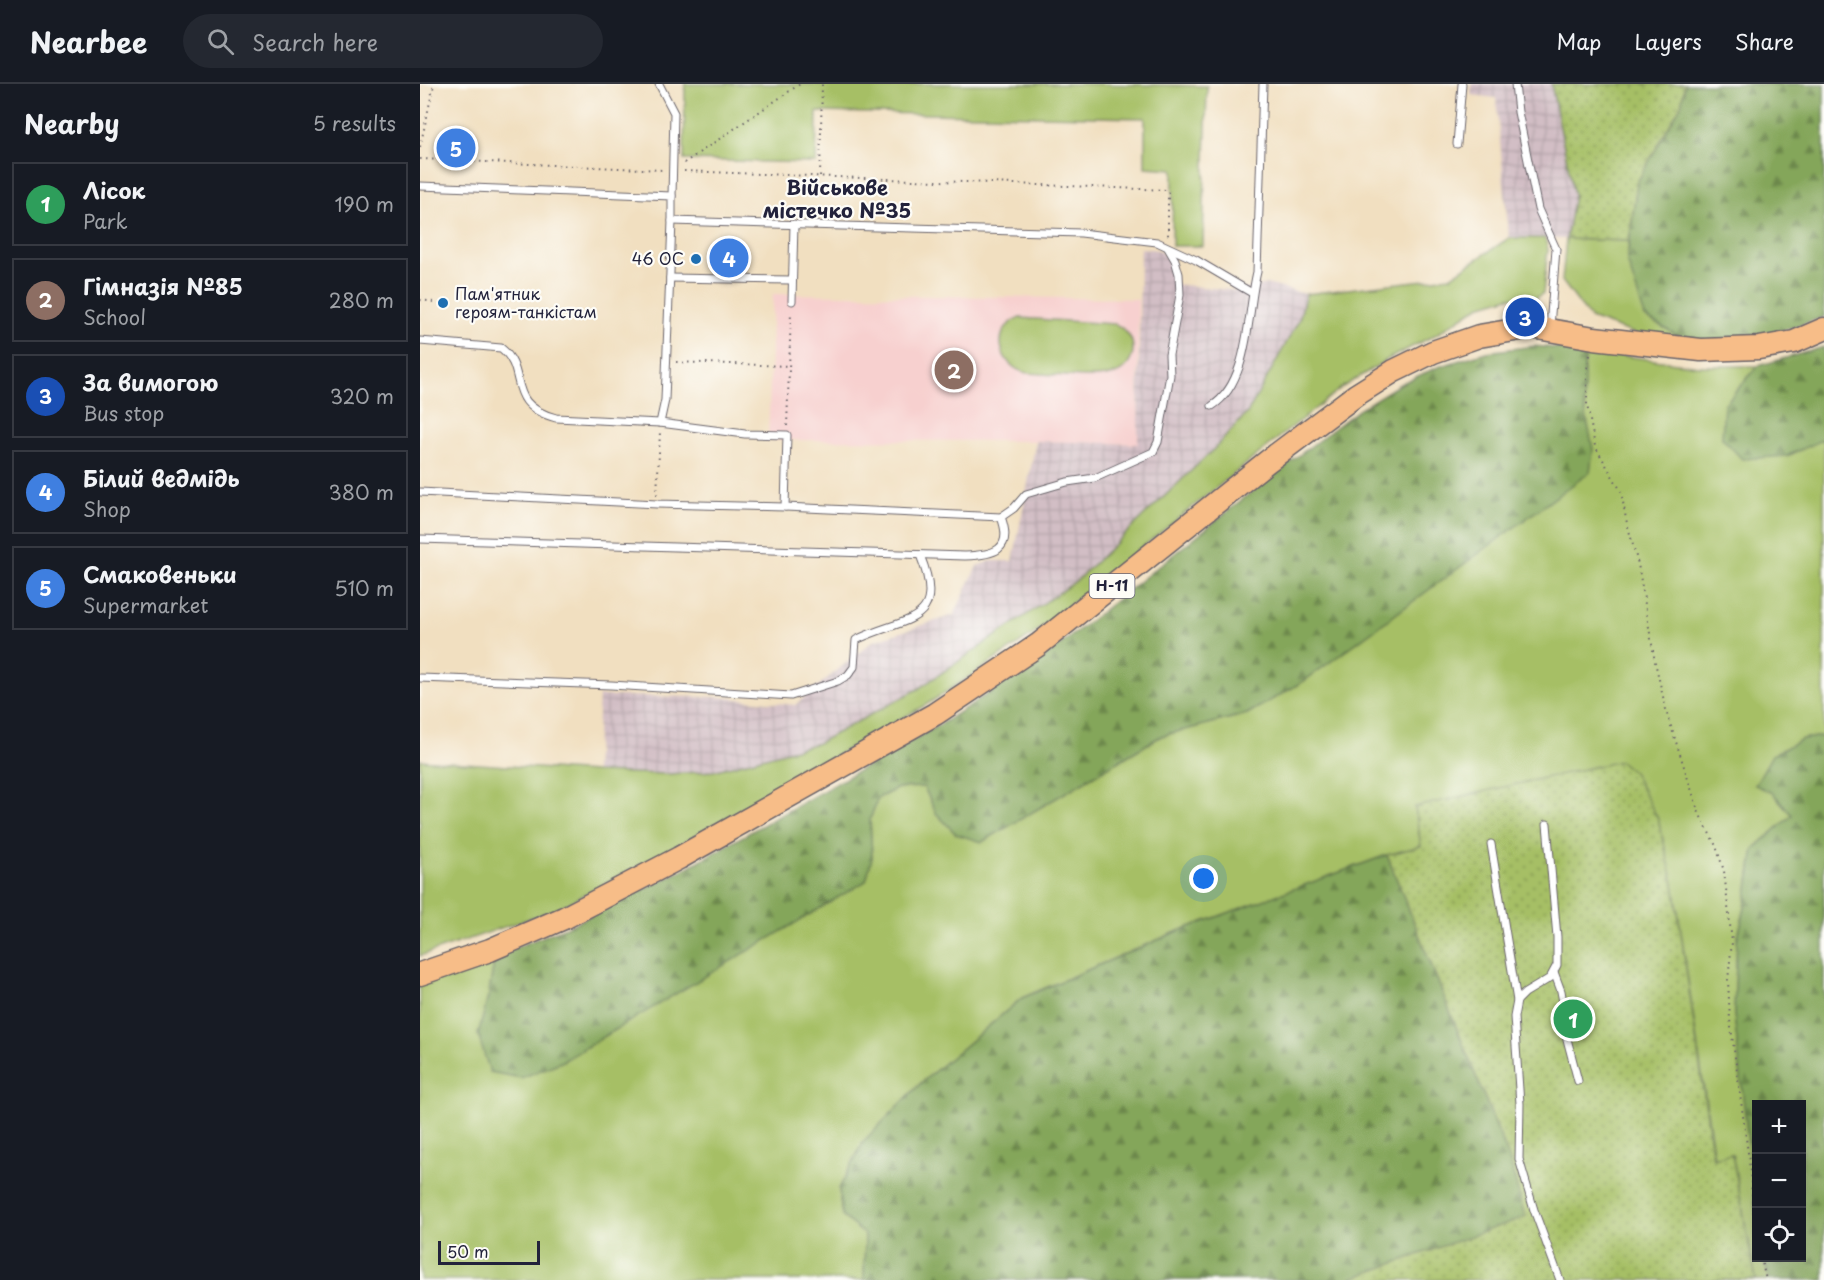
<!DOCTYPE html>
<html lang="en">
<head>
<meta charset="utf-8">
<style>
  :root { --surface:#171b24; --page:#242831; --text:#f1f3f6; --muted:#9ea1a6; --line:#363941; --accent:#1f6fb2 }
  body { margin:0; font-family:"Playpen Sans",sans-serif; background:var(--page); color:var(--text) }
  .controls { position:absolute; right:18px; bottom:18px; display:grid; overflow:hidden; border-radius:0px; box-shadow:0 6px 24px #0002 }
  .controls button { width:54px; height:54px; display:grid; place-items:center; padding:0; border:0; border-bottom:2px solid var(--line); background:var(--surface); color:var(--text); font:30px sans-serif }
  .scale { position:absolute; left:18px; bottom:15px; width:102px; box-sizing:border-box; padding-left:6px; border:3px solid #22223b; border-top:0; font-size:16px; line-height:21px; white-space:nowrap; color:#22223b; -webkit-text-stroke:4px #fdfcf7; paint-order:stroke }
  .you { position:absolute; left:784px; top:795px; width:21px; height:21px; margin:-15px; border:4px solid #fff; border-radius:50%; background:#1a73e8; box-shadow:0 0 0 9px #1a73e833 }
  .badge { display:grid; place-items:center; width:39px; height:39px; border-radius:50%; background:var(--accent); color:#fff; font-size:20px; font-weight:700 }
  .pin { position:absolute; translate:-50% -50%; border:3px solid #fff; box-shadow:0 2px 6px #0006 }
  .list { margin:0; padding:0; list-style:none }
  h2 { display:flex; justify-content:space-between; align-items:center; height:78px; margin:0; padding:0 24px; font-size:26px }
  h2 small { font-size:20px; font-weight:400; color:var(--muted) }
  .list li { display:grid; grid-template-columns:39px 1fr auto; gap:18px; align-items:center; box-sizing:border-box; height:84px; margin:0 12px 12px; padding:0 12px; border:2px solid var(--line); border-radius:0px }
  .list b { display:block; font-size:22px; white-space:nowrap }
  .list p { margin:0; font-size:20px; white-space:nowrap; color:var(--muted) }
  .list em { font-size:20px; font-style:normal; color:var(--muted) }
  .icon { flex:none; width:33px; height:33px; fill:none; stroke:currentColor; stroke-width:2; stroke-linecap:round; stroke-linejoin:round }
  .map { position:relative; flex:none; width:1404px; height:1196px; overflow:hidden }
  header { display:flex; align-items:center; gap:36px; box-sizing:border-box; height:84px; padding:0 30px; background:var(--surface); border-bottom:2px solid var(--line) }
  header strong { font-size:28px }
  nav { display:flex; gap:33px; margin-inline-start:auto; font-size:21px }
  .search { width:420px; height:54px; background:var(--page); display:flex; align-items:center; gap:15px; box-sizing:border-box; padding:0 21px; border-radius:33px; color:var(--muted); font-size:22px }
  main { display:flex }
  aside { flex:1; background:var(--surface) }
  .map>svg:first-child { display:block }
  .built { fill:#f7d0cf }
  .industrial { fill:url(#industrial-grid) }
  .grass { fill:#a6bf65; stroke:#647050; stroke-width:1.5 }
  .forest { fill:url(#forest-firs); stroke:#53644a; stroke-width:1.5 }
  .garden { fill:url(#garden-dots); stroke:#647050; stroke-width:1.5 }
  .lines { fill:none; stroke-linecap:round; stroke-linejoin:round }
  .service-casing { stroke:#6a646a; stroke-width:9 }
  .primary-casing { stroke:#6a646a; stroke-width:25 }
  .path { stroke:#6a646a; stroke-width:2; stroke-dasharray:1.5 4.5; stroke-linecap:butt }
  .service { stroke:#fff; stroke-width:7 }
  .primary { stroke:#f7bd88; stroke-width:22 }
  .poi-dot { fill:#1f6fb2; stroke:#fdfcf7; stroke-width:2 }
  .labels { text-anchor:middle; stroke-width:4.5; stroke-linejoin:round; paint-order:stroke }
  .shield { fill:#fdfcf7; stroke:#646373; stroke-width:1.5 }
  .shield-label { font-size:15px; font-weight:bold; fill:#22223b }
  .poi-label { font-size:16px; fill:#22223b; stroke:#fdfcf7; text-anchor:end }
  .quarter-label { font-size:20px; font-weight:bold; fill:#22223b; stroke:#fdfcf7 }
</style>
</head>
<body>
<header>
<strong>Nearbee</strong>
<div class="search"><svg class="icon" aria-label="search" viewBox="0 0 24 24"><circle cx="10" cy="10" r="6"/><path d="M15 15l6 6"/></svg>Search here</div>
<nav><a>Map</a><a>Layers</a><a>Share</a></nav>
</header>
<main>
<aside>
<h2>Nearby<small>5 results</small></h2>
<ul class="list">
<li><span class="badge" style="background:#2e9e5b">1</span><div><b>Лісок</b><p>Park</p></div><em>190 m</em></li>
<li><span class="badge" style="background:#8d6e63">2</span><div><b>Гімназія №85</b><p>School</p></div><em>280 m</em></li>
<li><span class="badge" style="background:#1a4fb4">3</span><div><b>За вимогою</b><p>Bus stop</p></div><em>320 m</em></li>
<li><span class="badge" style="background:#3f7fe0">4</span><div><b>Білий ведмідь</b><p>Shop</p></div><em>380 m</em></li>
<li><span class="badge" style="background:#3f7fe0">5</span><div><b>Смаковеньки</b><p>Supermarket</p></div><em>510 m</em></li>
</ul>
</aside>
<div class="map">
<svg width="1404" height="1196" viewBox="0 0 1404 1196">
  <defs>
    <pattern id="industrial-grid" width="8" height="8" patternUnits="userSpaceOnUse" patternTransform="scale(1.5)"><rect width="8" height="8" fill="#d2bec5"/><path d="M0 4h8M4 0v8" fill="none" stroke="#b4a3aa"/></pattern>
    <pattern id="forest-firs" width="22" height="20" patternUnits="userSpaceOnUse" patternTransform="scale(1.5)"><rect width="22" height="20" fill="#84a65a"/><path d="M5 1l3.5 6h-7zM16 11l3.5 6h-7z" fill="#6c874c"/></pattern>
    <pattern id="garden-dots" width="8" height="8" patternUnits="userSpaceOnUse" patternTransform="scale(1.5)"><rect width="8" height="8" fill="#a6bf65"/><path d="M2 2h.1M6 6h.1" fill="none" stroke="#879b54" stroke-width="1.8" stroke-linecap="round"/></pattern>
  </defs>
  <rect width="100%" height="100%" fill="#fdfcf7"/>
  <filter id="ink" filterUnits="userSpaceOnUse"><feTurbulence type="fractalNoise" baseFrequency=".0167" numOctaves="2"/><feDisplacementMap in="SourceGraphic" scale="12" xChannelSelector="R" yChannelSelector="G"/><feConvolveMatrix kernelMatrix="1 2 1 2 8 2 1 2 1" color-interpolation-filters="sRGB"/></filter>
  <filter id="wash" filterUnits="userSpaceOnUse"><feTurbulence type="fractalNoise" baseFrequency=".008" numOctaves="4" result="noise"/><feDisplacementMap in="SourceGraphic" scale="24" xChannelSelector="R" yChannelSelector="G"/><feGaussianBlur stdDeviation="1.35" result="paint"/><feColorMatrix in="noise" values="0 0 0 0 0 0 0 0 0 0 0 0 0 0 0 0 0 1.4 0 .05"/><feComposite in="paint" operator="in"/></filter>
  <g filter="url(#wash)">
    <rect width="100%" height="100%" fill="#f1dfc0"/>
    <polygon class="built" points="353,210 718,215 718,360 616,357 348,356"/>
    <g class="industrial">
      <polygon points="1052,0 1131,0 1154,111 1146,155 1089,154 1076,14 1051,11"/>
      <polygon points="720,164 739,166 747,174 752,186 753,200 820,207 846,200 886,210 879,236 828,328 797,362 656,497 498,605 398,659 293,687 249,690 175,688 179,612 298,613 375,621 453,557 534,531 557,482 571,477 593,477 616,357 718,360"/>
    </g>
    <g class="grass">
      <polygon points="265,0 674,0 787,2 783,162 752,162 753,85 725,83 725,34 397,28 396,79 264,76"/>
      <polygon points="1089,154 1125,154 1128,165 1123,209 1115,215 1089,213 1059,222 1015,251 968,275 921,304 611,552 509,619 251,765 137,825 0,872 0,676 175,688 249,690 293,687 398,659 498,605 656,497 797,362 828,328 879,236 886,210 1030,193"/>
      <polygon points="1146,155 1209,157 1207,177 1267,257 1218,251 1170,234 1142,197"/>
      <path d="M600,234L695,240C705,245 713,253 713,265C713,276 706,286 695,290C676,297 630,290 607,289C578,283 570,244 600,234Z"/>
      <path d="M1167,267L1279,282H1338L1304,321L1367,372L1404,355V652L1382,655L1335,700L1353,709L1372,731L1334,765L1325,824L1317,856L1314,930L1332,1076L1336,1132V1174H1344L1349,1196H1336L1312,1070L1294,1074L1254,800L995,723L1001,762L967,771L761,846L602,914L502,998L444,1057L419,1105L422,1131L445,1151L444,1196H0V899L75,872L69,909L141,978L197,945L452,774L450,735L458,714L478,704L504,703L516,729L562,758L741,652L827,630L884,597L1167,340C1163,316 1161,291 1167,267Z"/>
    </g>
    <g class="forest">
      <polygon points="1265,0 1404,0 1404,233 1371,244 1338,253 1267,257 1225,233 1207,177 1217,98 1261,21"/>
      <polygon points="1114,262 1167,267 1164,280 1164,321 1173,365 1170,388 884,597 827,630 741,652 562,758 536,750 516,729 504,703 478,704 458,714 450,735 452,774 446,797 141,978 101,994 70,988 58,951 69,909 75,872 151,841 265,785 521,640 626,572 853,391 941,324 980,300 1018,283 1066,268"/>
      <polygon points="1404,263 1404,355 1367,372 1322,375 1302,354 1304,321 1338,282"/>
      <polygon points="1404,652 1404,1196 1349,1196 1344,1174 1382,1174 1382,1020 1336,1020 1336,1132 1314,930 1317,856 1325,824 1334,765 1372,731 1353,709 1335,701 1352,671 1382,655"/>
      <polygon points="967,771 1089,1074 1106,1133 927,1196 444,1196 445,1151 422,1132 419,1105 444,1057 502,998 602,914 761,846"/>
    </g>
    <g class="garden">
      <polygon points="1131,0 1265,0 1261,21 1217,98 1209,157 1146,155 1154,111"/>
      <polygon points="1200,677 1213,688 1238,735 1254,800 1293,1074 1312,1070 1336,1196 927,1196 1105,1133 1089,1074 967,771 1001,762 995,723"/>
    </g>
  </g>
  <g filter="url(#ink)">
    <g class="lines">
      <defs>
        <g id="service">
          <polyline points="239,0 254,29 252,112"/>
          <polyline points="1095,0 1098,28 1118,125 1136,165 1130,243"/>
          <polyline points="1037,60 1042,0"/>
          <polyline points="0,102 252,112 252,137 661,149 737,158 776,176 832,209"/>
          <polyline points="252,137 245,316 240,339 325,350 367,351 365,423"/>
          <polyline points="250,194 372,196"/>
          <polyline points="372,217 374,140"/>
          <path d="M0,257L81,264C110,287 83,320 136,334L240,339"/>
          <path d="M792,322C830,298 827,228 837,188L843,0"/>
          <polyline points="0,408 237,420 365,423 581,433 594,424 606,410 647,398 675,394 733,368 738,358 746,313 750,291 749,271 760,211 759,190 755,176 748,164"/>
          <path d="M0,455L545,472C573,471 594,467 581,433"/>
          <path d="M0,594L191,601L371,612L418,597L428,591L434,583L436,556C484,532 529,542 500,471"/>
          <polyline points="1127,740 1137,853 1137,881 1130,894 1105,909 1097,917 1094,933 1100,1020 1099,1075 1114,1126 1140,1196"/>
          <polyline points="1071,760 1097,917"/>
          <polyline points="1134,888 1141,907 1145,929 1147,955 1158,997"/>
        </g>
        <polyline id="primary" points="0,890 70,866 144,834 259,774 515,630 618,561 848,377 936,311 974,287 1013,268 1059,252 1112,243 1174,254 1281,266 1339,264 1374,258 1404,245"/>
      </defs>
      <use href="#service" class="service-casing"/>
      <use href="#primary" class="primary-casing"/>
      <g class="path">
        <polyline points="0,63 14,0"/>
        <polyline points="0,75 243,86"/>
        <polyline points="264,79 380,0"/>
        <polyline points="264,87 748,106 748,152"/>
        <polyline points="400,92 402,0"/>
        <polyline points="0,216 14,218"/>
        <polyline points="1170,271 1167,286 1167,321 1175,362 1201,407 1206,435 1218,480 1235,578 1247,630 1279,729 1296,762 1304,787 1312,858 1308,896 1310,936 1329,1076 1336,1154"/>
        <polyline points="256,278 369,282"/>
        <polyline points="367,342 371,228"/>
        <polyline points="237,411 240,348"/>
        <polyline points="1341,1174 1346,1196"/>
      </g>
      <use href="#service" class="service"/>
      <use href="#primary" class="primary"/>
    </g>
  </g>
  <g class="poi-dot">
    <circle cx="276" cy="175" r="6"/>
    <circle cx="23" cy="219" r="6"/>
  </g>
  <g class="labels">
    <rect class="shield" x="669.5" y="490" width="45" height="24" rx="4.5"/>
    <g class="shield-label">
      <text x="692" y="507">Н-11</text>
    </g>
    <g class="poi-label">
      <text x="264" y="181">46 ОС</text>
      <text x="35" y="216" text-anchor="start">Пам'ятник<tspan x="35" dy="18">героям-танкістам</tspan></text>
    </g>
    <g class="quarter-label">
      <text x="417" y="111">Військове<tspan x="417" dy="23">містечко №35</tspan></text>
    </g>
  </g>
</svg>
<div class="controls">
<button>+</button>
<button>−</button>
<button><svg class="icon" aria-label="locate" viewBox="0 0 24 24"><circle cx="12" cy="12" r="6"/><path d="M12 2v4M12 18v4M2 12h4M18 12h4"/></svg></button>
</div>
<div class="scale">50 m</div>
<div class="you"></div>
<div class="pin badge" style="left:1153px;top:935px;background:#2e9e5b">1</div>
<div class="pin badge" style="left:534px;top:286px;background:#8d6e63">2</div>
<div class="pin badge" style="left:1105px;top:233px;background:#1a4fb4">3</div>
<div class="pin badge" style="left:309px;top:174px;background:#3f7fe0">4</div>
<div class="pin badge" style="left:36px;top:64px;background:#3f7fe0">5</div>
</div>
</main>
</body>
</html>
